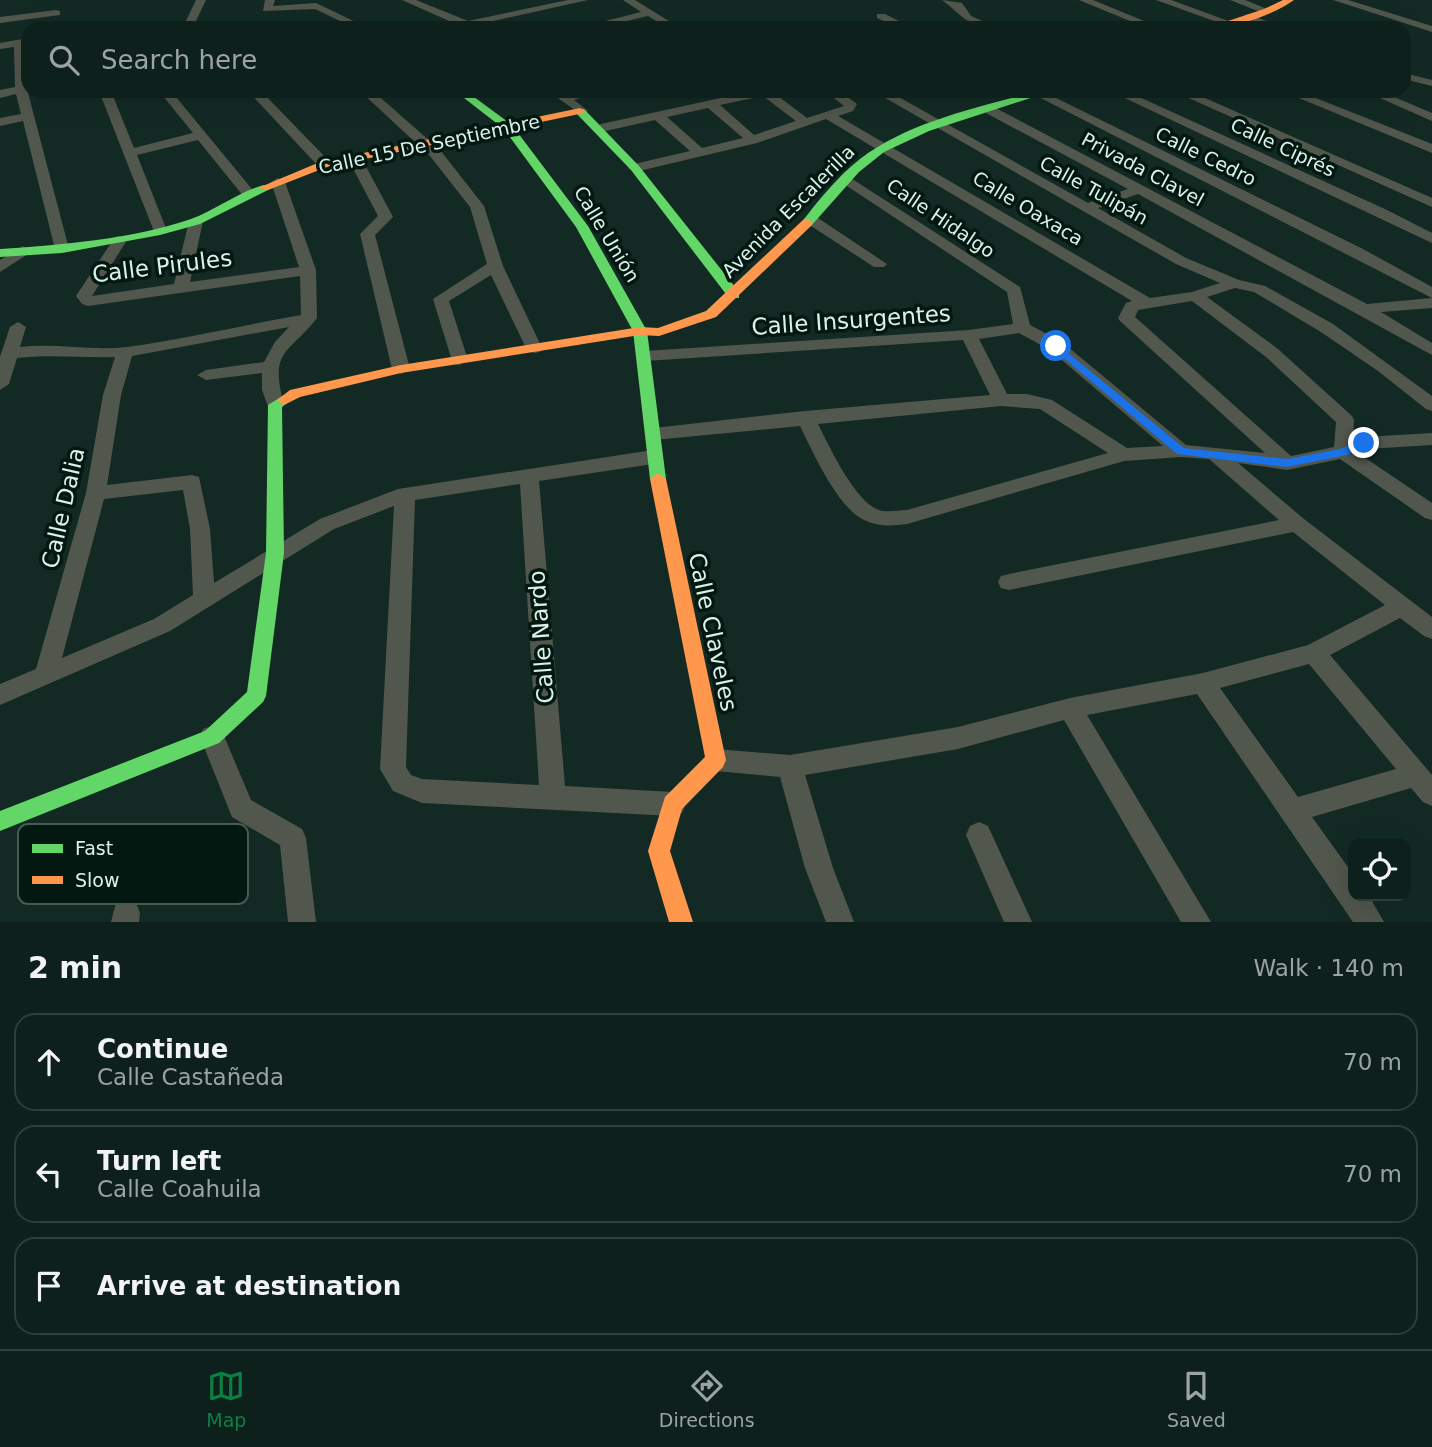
<!DOCTYPE html>
<html lang="en">
<head>
<meta charset="utf-8">
<style>
  :root { --surface:#0e201b; --page:#172824; --text:#f1f3f6; --muted:#9ba3a3; --line:#2e3e3a; --accent:#0b8043 }
  body { margin:0; font-family:"DejaVu Sans",sans-serif; background:var(--page); color:var(--text) }
  .controls { position:absolute; right:21px; bottom:21px; display:grid; overflow:hidden; border-radius:14px; box-shadow:0 7px 28px #0002 }
  .controls button { width:63px; height:63px; display:grid; place-items:center; padding:0; border:0; border-bottom:2px solid var(--line); background:var(--surface); color:var(--text); font:35px sans-serif }
  .stop { position:absolute; width:21px; height:21px; margin:-16px; border:5px solid #1a73e8; border-radius:50%; background:#fff }
  .stop.end { background:#1a73e8; border-color:#fff; box-shadow:0 2px 7px #0008 }
  .list { margin:0; padding:0; list-style:none }
  h2 { display:flex; justify-content:space-between; align-items:center; height:91px; margin:0; padding:0 28px; font-size:30px }
  h2 small { font-size:23px; font-weight:400; color:var(--muted) }
  .list li { display:grid; grid-template-columns:46px 1fr auto; gap:21px; align-items:center; box-sizing:border-box; height:98px; margin:0 14px 14px; padding:0 14px; border:2px solid var(--line); border-radius:21px }
  .list b { display:block; font-size:26px; white-space:nowrap }
  .list p { margin:0; font-size:23px; white-space:nowrap; color:var(--muted) }
  .list em { font-size:23px; font-style:normal; color:var(--muted) }
  .icon { flex:none; width:38px; height:38px; fill:none; stroke:currentColor; stroke-width:2; stroke-linecap:round; stroke-linejoin:round }
  .map { position:relative; flex:none; width:1432px; height:922px; overflow:hidden }
  .search { position:absolute; background:var(--surface); box-shadow:0 7px 28px #0002; left:21px; right:21px; top:21px; height:77px; display:flex; align-items:center; gap:18px; box-sizing:border-box; padding:0 24px; border-radius:21px; color:var(--muted); font-size:26px }
  .sheet { height:427px; background:var(--surface) }
  nav { display:flex; justify-content:space-around; align-items:center; box-sizing:border-box; height:98px; border-top:2px solid var(--line); background:var(--surface); font-size:19px; color:var(--muted) }
  nav a { display:grid; justify-items:center; gap:4px }
  nav .on { color:var(--accent) }
  .map>svg:first-child { display:block }
  .lines { fill:none; stroke-linecap:round; stroke-linejoin:round }
  .street { fill:#51574c; fill-rule:evenodd }
  .fast { fill:#63d668; fill-rule:evenodd }
  .slow { fill:#ff974d; fill-rule:evenodd }
  .route { fill:#1a73e8 }
  .labels { text-anchor:middle; stroke-width:7; stroke-linejoin:round; paint-order:stroke }
  .far-street-label { font-size:19px; fill:#d9f3ea; stroke:#041812 }
  .street-label { font-size:23px; fill:#d9f3ea; stroke:#041812 }
  .key { fill:#041812; stroke:#445a53; stroke-width:2 }
  .key-label { font-size:19px; fill:#d9f3ea }
</style>
</head>
<body>
<div class="map">
<svg width="1432" height="922" viewBox="0 0 1432 922">
  <rect width="100%" height="100%" fill="#132a24"/>
  <g class="lines">
    <g class="street">
      <polygon points="196,0 206,0 195,23 199,28 189,28 185,23"/>
      <polygon points="265,0 275,0 273,6 316,3 368,28 355,28 315,9 263,11"/>
      <polygon points="402,0 416,0 468,21 568,0 588,0 475,25 477,28 465,28"/>
      <polygon points="623,0 635,0 680,28 668,28 648,16 597,28 578,28 641,12"/>
      <path d="M942,0L962,3L971,16L998,28C968,28 963,16 942,0Z"/>
      <polygon points="1079,0 1093,0 1161,28 1147,28"/>
      <polygon points="1156,0 1171,0 1234,23 1225,25"/>
      <polygon points="1230,0 1245,0 1272,11 1263,13"/>
      <polygon points="1333,0 1348,0 1432,26 1432,32"/>
      <polygon points="56,10 60,11 60,15 0,23 0,17"/>
      <polygon points="877,14 885,14 913,28 899,28 877,18"/>
      <polygon points="1247,14 1280,26 1281,28 1266,28 1243,19 1242,17"/>
      <polygon points="28,38 28,44 24,45 27,89 69,249 62,253 55,249 23,121 0,126 0,118 21,114 16,94 0,98 0,90 15,87 14,47 0,49 0,43"/>
      <polygon points="1404,73 1432,80 1432,86 1404,79"/>
      <polygon points="99,91 111,91 134,148 193,133 159,91 171,91 256,194 249,198 244,197 198,140 137,155 167,231 165,234 155,234"/>
      <polygon points="248,91 261,91 329,161 329,167 319,167"/>
      <polygon points="360,91 373,91 440,150 484,206 503,266 542,348 540,352 534,353 526,348 491,275 449,301 468,360 459,365 453,364 433,299 487,264 470,207 430,156"/>
      <polygon points="548,91 562,91 567,95 580,91 599,91 574,100 588,111 582,115"/>
      <path d="M753,91H775L774,93L807,118L844,106L825,91H839L857,104L853,111L838,116L1150,298L1192,292L1220,283L1176,264L873,91H888L1088,203L1128,189L984,112V106H992L1367,304L1432,298V308L1381,312L1432,343V355L1138,194L1098,208L1186,258L1239,280L1265,286L1333,324L1432,396V411L1426,409L1378,371L1321,332L1254,292L1235,288L1207,297L1278,349L1352,416L1354,420L1353,440L1364,437L1432,433V445L1367,449L1358,453L1432,503V520L1425,518L1340,459L1287,470L1238,463L1304,519L1432,617V639L1424,636L1400,618L1330,655L1432,775V806L1423,802L1411,788L1312,817L1353,874V896H1369L1384,922H1353L1197,694L1087,715L1211,922H1181L1064,720L958,749L805,775L833,868L854,922H826L805,868L780,777L716,771L707,768L703,760L707,752L716,749L790,755L958,727L1070,698L1203,673L1308,645L1385,605L1293,532L1009,590L1001,588L998,582L1001,576L1009,574L1279,520L1209,459L1181,457L1124,461L907,524C892,526 878,527 864,520C837,507 813,452 800,426L654,440L647,438L645,434L647,430L654,428L805,411L990,395L963,340L645,361L636,356L645,351L969,330L1013,324L1007,292L841,182L839,179L846,175L1020,287L1030,325L1062,342L1186,445L1265,453L1120,321L1118,318L1126,303L1132,301L826,119L757,143L635,172L628,168L630,165L690,151L655,120L601,132L595,128L601,124ZM763,96L796,121L754,135L720,105ZM708,108L743,138L702,148L667,117ZM1192,301L1266,357L1336,422L1334,447L1291,456L1135,317L1138,310ZM1019,333L1050,350L1163,446L1127,448L1052,400L1027,394H1007L979,339ZM1001,406L1040,409L1108,453L907,510C898,510 887,513 879,510C855,502 829,446 818,424ZM1309,664L1396,769L1298,797L1220,688Z"/>
      <polygon points="1027,91 1042,91 1363,249 1432,287 1432,298"/>
      <polygon points="1110,91 1126,91 1387,210 1432,233 1432,243"/>
      <polygon points="1173,91 1189,91 1432,198 1432,207"/>
      <polygon points="1282,91 1298,91 1432,144 1432,153"/>
      <polygon points="1364,91 1380,91 1432,113 1432,121"/>
      <polygon points="355,155 362,159 393,217 375,235 410,369 401,374 392,369 360,234 378,216 348,159"/>
      <path d="M278,178L285,182L316,270L317,318C288,355 269,349 284,405L281,409H269L262,390V373L206,380L197,375L206,370L264,362L275,342L289,327L132,356L121,395L107,485L192,475L199,477L210,529L214,583L320,519L398,489L653,450L660,452L663,457L660,462L653,464L539,481L565,786L673,792L682,795L686,804L682,813L673,816L422,803L393,791L380,769L394,506L334,529L170,631L0,705V684L36,669L86,493L103,395L115,357C81,358 50,354 17,358L9,384L0,390V357L10,327L18,322L26,327L20,347C56,343 91,351 127,347C185,339 243,325 301,315L300,276L88,306L82,304L76,296L115,237L120,236L127,240L92,296L174,284L189,221L196,217L203,221L190,282L299,267L271,182ZM520,484L539,785L422,779L411,775L406,767L415,500ZM183,490L190,529L193,595L154,619L62,658L104,499Z"/>
      <polygon points="810,215 815,216 887,264 884,267 874,267 805,222 803,219"/>
      <polygon points="23,246 31,251 28,254 0,272 0,260"/>
      <polygon points="212,726 221,729 251,800 302,829 306,838 316,922 288,922 280,845 232,817 200,737 203,729"/>
      <polygon points="979,822 988,826 1032,922 1004,922 966,835 970,826"/>
      <polygon points="126,899 136,903 140,913 139,922 111,922 116,903"/>
    </g>
    <g class="fast">
      <polygon points="455,91 466,91 512,125 588,226 647,331 666,479 664,483 658,485 650,479 633,331 576,227 504,129"/>
      <path d="M1037,91H1052L929,131L884,152L859,172L811,226L807,227L801,223C818,201 838,176 860,159C910,121 977,108 1037,91Z"/>
      <polygon points="576,109 584,109 639,166 739,292 739,298 729,298 631,170 576,113"/>
      <path d="M264,185L270,188L268,190L200,224L160,235L62,253L0,257V249C60,245 134,239 191,219C216,210 238,192 264,185Z"/>
      <polygon points="284,395 291,400 282,407 284,553 266,696 263,702 219,743 0,831 0,811 205,731 247,692 266,553 268,405"/>
    </g>
    <g class="slow">
      <path d="M1283,0H1294C1272,16 1234,28 1207,28L1264,9Z"/>
      <polygon points="580,108 585,111 584,113 327,167 268,190 258,188 320,162"/>
      <polygon points="807,219 813,223 811,226 716,317 659,336 640,335 401,373 300,397 284,405 277,400 290,390 401,365 640,327 658,328 706,311 803,220"/>
      <polygon points="658,473 666,479 726,760 723,767 682,809 670,851 693,922 669,922 648,851 665,797 705,757 650,479"/>
    </g>
  </g>
  <polygon class="route" points="1056,343 1184,448 1287,459 1340,449 1364,439 1370,443 1347,455 1287,467 1177,454 1052,348 1051,346"/>
  <g class="labels">
    <g class="far-street-label">
      <text transform="translate(429 144) rotate(-12)" y="7">Calle 15 De Septiembre</text>
      <text transform="translate(1283 147) rotate(25)" y="7">Calle Ciprés</text>
      <text transform="translate(1206 156) rotate(26)" y="7">Calle Cedro</text>
      <text transform="translate(1143 169) rotate(28)" y="7">Privada Clavel</text>
      <text transform="translate(1094 190) rotate(29)" y="7">Calle Tulipán</text>
      <text transform="translate(1028 208) rotate(31)" y="7">Calle Oaxaca</text>
      <text transform="translate(788 211) rotate(-45)" y="7">Avenida Escalerilla</text>
      <text transform="translate(941 218) rotate(34)" y="7">Calle Hidalgo</text>
      <text transform="translate(607 234) rotate(59)" y="7">Calle Unión</text>
    </g>
    <g class="street-label">
      <text transform="translate(162 266) rotate(-7)" y="8">Calle Pirules</text>
      <text transform="translate(851 320) rotate(-4)" y="8">Calle Insurgentes</text>
      <text transform="translate(63 508) rotate(-77)" y="8">Calle Dalia</text>
      <text transform="translate(713 632) rotate(78)" y="8">Calle Claveles</text>
      <text transform="translate(541 637) rotate(-94)" y="8">Calle Nardo</text>
    </g>
  </g>
  <rect x="18" y="824" width="230" height="80" rx="10" class="key"/>
  <rect x="32" y="844" width="31" height="9" fill="#63d668"/>
  <rect x="32" y="876" width="31" height="8" fill="#ff974d"/>
  <g class="key-label">
    <text x="75" y="855">Fast</text>
    <text x="75" y="887">Slow</text>
  </g>
</svg>
<div class="controls">
<button><svg class="icon" aria-label="locate" viewBox="0 0 24 24"><circle cx="12" cy="12" r="6"/><path d="M12 2v4M12 18v4M2 12h4M18 12h4"/></svg></button>
</div>
<div class="stop" style="left:1056px;top:346px"></div>
<div class="stop end" style="left:1364px;top:443px"></div>
<div class="search"><svg class="icon" aria-label="search" viewBox="0 0 24 24"><circle cx="10" cy="10" r="6"/><path d="M15 15l6 6"/></svg>Search here</div>
</div>
<section class="sheet">
<h2>2 min<small>Walk · 140 m</small></h2>
<ul class="list">
<li><svg class="icon" aria-label="ahead" viewBox="0 0 24 24"><path d="M12 20V5M6 11l6-6 6 6"/></svg><div><b>Continue</b><p>Calle Castañeda</p></div><em>70 m</em></li>
<li><svg class="icon" aria-label="left" viewBox="0 0 24 24"><path d="M17 20v-9H6M10 6l-5 5 5 5"/></svg><div><b>Turn left</b><p>Calle Coahuila</p></div><em>70 m</em></li>
<li><svg class="icon" aria-label="arrive" viewBox="0 0 24 24"><path d="M6 21V4h12l-3 4 3 4H6"/></svg><div><b>Arrive at destination</b></div></li>
</ul>
</section>
<nav>
<a class="on"><svg class="icon" aria-label="map" viewBox="0 0 24 24"><path d="M3 6l6-2 6 2 6-2v14l-6 2-6-2-6 2zM9 4v14M15 6v14"/></svg>Map</a>
<a><svg class="icon" aria-label="directions" viewBox="0 0 24 24"><path d="M12 3l9 9-9 9-9-9zM9 14v-3h6M13 9l2 2-2 2"/></svg>Directions</a>
<a><svg class="icon" aria-label="saved" viewBox="0 0 24 24"><path d="M7 4h10v16l-5-4-5 4z"/></svg>Saved</a>
</nav>
</body>
</html>
